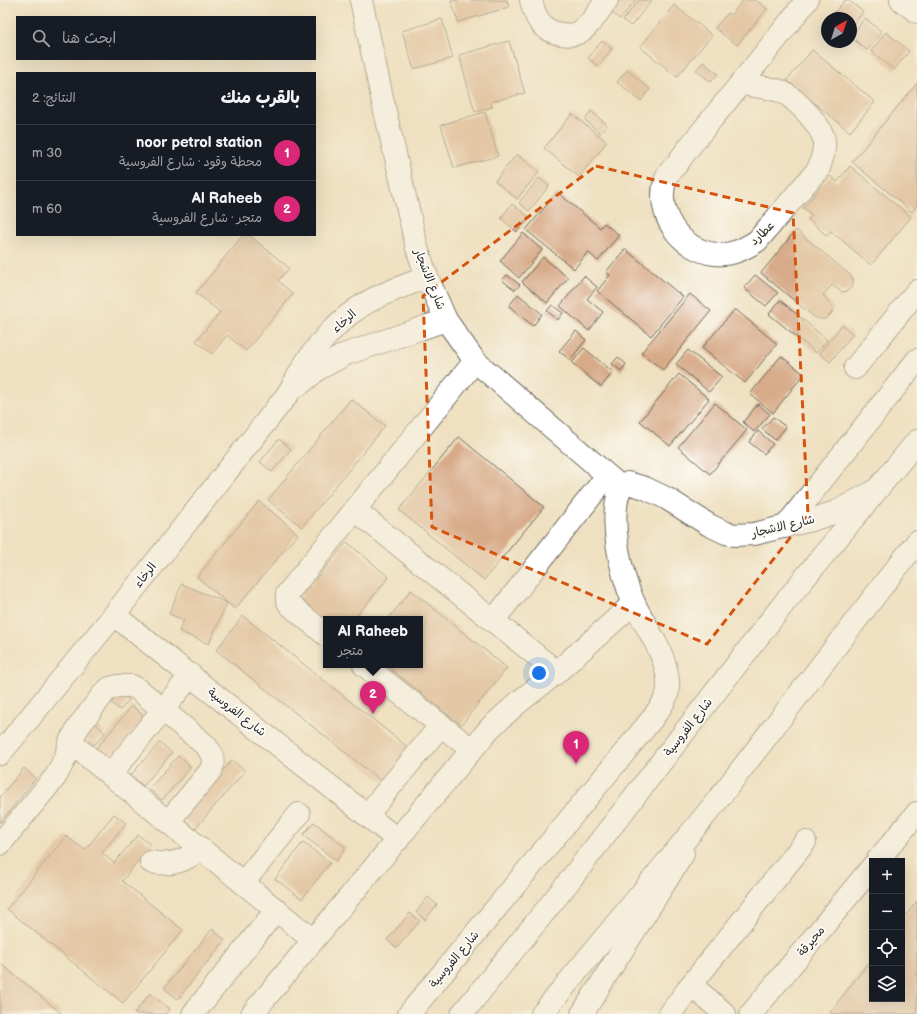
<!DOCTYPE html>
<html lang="ar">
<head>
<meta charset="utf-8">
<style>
  :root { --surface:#171b24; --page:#20242c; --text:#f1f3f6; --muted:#9ea1a6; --line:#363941; --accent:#db2777 }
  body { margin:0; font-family:"Balsamiq Sans","Playpen Sans Arabic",sans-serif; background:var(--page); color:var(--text); direction:rtl }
  .controls { position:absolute; right:12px; bottom:12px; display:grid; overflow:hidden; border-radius:0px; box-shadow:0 4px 16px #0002 }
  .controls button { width:36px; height:36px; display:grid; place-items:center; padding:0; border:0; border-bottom:1px solid var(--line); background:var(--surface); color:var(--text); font:20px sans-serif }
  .compass { position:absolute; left:821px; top:12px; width:36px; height:36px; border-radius:50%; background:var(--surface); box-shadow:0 4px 16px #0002; rotate:39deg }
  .you { position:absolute; left:539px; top:673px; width:14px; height:14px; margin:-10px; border:3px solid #fff; border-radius:50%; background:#1a73e8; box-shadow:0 0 0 6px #1a73e833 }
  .badge { display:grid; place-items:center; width:26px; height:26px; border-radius:50%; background:var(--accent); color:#fff; font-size:13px; font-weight:700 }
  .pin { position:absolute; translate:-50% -33px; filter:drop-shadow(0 1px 2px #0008) }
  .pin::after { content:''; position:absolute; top:21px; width:14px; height:12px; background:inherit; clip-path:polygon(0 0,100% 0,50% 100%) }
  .popup { position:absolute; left:323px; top:616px; width:100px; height:52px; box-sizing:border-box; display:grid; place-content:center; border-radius:0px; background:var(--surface); filter:drop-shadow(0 1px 3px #0005); font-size:13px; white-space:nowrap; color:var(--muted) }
  .popup b { font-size:15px; color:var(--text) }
  .popup::after { content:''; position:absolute; left:50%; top:100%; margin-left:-8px; border:8px solid transparent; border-top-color:var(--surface) }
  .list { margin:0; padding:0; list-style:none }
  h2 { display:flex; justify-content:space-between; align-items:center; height:52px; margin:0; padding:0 16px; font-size:17px }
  h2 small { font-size:13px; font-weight:400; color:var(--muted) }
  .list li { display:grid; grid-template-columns:26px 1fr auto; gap:12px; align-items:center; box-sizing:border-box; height:56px; padding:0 16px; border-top:1px solid var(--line) }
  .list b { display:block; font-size:15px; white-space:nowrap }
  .list p { margin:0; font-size:13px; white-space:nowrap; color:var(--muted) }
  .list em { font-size:13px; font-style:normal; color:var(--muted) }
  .icon { flex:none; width:22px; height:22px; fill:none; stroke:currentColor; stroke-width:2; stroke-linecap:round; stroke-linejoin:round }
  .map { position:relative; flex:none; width:917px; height:1014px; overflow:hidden; direction:ltr }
  .search { position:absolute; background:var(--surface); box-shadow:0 4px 16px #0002; left:16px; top:16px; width:300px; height:44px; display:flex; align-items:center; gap:10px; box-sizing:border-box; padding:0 14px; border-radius:0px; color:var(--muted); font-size:15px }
  .panel { position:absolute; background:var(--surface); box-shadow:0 4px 16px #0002; left:16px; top:72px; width:300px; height:164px; border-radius:0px; direction:rtl }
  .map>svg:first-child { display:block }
  .building { fill:#d7aa88 }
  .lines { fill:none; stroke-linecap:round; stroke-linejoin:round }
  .minor-casing { stroke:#6f6a5f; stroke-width:24 }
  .highway-casing { stroke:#6f6a5f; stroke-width:24 }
  .minor { stroke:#fff; stroke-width:22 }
  .highway { stroke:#fff; stroke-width:22 }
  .marked { fill:none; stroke:#d5540f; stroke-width:3; stroke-dasharray:8 5; stroke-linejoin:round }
  .labels { text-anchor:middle; stroke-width:3.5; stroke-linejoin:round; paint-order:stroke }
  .street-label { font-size:12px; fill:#2b2b2b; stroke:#fdfcf7 }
</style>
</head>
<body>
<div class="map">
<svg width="917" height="1014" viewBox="0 0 917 1014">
  <rect width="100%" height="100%" fill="#fdfcf7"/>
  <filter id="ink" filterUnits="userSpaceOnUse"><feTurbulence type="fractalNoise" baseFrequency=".025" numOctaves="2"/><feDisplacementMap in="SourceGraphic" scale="8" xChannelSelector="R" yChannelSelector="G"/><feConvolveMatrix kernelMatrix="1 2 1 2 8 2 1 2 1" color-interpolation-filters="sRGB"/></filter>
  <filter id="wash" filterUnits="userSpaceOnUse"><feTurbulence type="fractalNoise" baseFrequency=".012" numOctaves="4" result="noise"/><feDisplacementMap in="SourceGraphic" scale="16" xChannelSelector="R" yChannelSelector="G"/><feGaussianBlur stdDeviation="0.9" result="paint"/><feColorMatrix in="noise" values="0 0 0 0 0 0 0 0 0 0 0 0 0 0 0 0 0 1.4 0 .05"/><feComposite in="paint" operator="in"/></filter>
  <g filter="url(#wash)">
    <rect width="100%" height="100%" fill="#eee0c0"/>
    <g id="blocks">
      <g class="building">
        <polygon points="451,0 507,0 509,7 458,22"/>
        <polygon points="619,0 636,0 620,19 610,11"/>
        <polygon points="639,0 652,0 631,26 623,20"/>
        <polygon points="743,0 756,0 767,9 737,45 715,28 728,13 731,15"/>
        <polygon points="845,0 848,0 863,12 851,27 851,18 830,18"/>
        <polygon points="674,5 712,35 677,77 640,47"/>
        <polygon points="865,18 882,32 867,50 851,37"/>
        <polygon points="442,19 453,58 414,69 402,31"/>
        <polygon points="886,32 909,51 894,70 871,51"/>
        <polygon points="509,41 525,93 491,102 492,107 475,112 459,55"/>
        <polygon points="602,41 612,49 598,66 588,58"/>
        <polygon points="812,50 875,102 850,132 787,80"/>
        <polygon points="703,62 718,74 711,82 696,70"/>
        <polygon points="627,70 650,89 641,101 617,82"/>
        <polygon points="917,83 917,205 912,212 852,162"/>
        <polygon points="591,111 607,125 600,133 585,120"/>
        <polygon points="485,112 498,156 454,168 441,125"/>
        <polygon points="572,114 607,142 579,177 544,148"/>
        <polygon points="517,154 539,172 517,199 495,181"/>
        <polygon points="850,166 911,217 871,265 831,231 827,236 808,219 812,215 803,208 830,176 837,182"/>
        <polygon points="539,178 549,186 529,211 519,203"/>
        <polygon points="557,192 600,228 604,223 619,235 598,261 588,252 574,269 526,230"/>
        <polygon points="512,204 529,217 517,232 501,218"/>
        <polygon points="796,230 850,275 853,279 853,284 851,288 847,291 842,292 832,285 823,295 832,305 833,310 830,315 825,319 820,319 814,317 761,273"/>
        <polygon points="523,233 542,250 519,278 500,261"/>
        <polygon points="243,235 249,235 289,268 278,281 293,294 246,351 227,335 212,354 196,341 220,312 196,293"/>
        <polygon points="625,249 683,297 651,336 597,291 610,275 606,272"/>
        <polygon points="543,257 568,278 547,303 522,282"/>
        <polygon points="507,275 520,285 515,290 502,280"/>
        <polygon points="755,275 778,293 766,306 744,288"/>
        <polygon points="584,276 597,287 587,299 603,312 589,331 560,306"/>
        <polygon points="518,294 542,314 533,326 509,306"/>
        <polygon points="690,294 711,311 663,370 641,353"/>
        <polygon points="780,300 827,340 816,353 769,314"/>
        <polygon points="552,305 563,313 558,320 547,311"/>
        <polygon points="735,309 777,344 745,383 702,348"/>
        <polygon points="842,325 853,334 830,362 819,353"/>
        <polygon points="576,331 586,340 570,360 559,351"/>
        <polygon points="584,348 613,372 601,387 572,363"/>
        <polygon points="688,350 722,377 709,392 676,364"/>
        <polygon points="781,356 804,374 773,413 750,394"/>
        <polygon points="618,357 626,364 621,371 612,364"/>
        <polygon points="679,374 709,399 670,446 640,421"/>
        <polygon points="351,399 385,426 302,527 268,500"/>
        <polygon points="715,403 747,430 710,474 678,447"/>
        <polygon points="758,404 770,414 754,432 743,422"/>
        <polygon points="773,417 786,427 775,440 762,429"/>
        <polygon points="758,431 773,444 764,454 749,442"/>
        <polygon points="459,437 544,507 484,580 399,510"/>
        <polygon points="279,439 291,449 272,472 260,462"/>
        <polygon points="259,501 298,534 235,609 197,577"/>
        <polygon points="347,542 389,577 354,619 326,619 326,630 295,604"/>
        <polygon points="182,584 227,603 209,644 179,631 184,620 169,614"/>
        <polygon points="411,590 507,668 461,725 386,665 420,665 420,619 388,619"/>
        <polygon points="243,616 410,749 384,783 216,650"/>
        <polygon points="116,688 129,700 120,710 107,699"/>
        <polygon points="132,706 145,717 108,762 94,751"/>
        <polygon points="95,723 105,733 94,745 83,735"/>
        <polygon points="160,742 172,753 143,786 131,775"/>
        <polygon points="178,756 191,767 162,800 149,789"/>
        <polygon points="232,760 245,771 195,829 183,818"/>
        <polygon points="24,768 36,778 0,823 0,797"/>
        <polygon points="114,814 126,823 102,853 114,863 138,835 151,845 122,881 183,930 123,1003 7,909 66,836 85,850"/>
        <polygon points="314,822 346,848 336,861 303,835"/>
        <polygon points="303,842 330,863 302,899 275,879"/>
        <polygon points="428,897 437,905 425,920 416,912"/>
        <polygon points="917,901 917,1014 833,1014 830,1012 872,958 872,999 902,999 902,920"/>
        <polygon points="410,913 420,921 397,948 387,940"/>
        <polygon points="212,929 225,940 178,999 164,988"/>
        <polygon points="0,963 62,1014 0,1014"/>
        <polygon points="150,993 170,1009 166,1014 134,1014"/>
      </g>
    </g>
  </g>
  <g filter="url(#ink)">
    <use href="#blocks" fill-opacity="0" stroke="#6f6a5f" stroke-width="1"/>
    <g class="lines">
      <defs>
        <g id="minor">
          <polyline points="361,0 384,107 417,248 427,277 446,320 475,361 621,487"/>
          <path d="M531,0C535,18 542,32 562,34C567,35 573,35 578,33C590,27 599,10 607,0"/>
          <polyline points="901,0 917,12"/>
          <path d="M740,84C753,86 768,87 780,91C793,96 823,126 824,141C825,150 822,159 819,168L757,241C744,249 731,256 715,254C680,250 654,213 666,178C668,173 673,168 677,164C685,152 694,141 703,130C738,87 773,44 807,0"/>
          <polyline points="855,368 917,291"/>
          <polyline points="299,385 318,369 346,354 446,320"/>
          <polyline points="355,510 557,672"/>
          <polyline points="785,527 917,360"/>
          <polyline points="114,615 398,840"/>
          <polyline points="493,621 607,476"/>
          <polyline points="326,635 290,605 287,600 287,594 475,361"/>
          <polyline points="364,665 471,749"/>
          <polyline points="70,742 313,940"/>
          <path d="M0,754L114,615L287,395C295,383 301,369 309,358C320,342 338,322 354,311C375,295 402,287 427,277"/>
          <polyline points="110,775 191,675"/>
          <polyline points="367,815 441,725"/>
          <path d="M0,844L56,776L65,758L70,742L79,726L104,693L110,688L118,686H132L139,690L204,744C212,752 215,759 211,770L168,822"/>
          <polyline points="877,861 917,813"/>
          <path d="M151,862C170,866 186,862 200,848"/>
          <polyline points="243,883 299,814"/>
          <polyline points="193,1014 276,910"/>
          <polyline points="252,1014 490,728 519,702 557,672 634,603"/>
          <path d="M409,1014L652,719C658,710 667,700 668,690C670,657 647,631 634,603C620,573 608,517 621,487L628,483L645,488L666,498L709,525L726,533L735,535L754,534L811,520L836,512L878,489"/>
          <polyline points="582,1014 683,854"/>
          <polyline points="670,1014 691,985"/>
          <polyline points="725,1014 691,985 805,842"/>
          <polyline points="751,1014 872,867"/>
        </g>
        <g id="highway">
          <polyline points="462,1014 563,889 785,602 917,441"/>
          <polyline points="542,1014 713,806 887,580 917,542"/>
        </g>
      </defs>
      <use href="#minor" class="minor-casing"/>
      <use href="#highway" class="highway-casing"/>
      <use href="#minor" class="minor"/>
      <use href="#highway" class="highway"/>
    </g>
  </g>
  <path d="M0 0H917V1014H0ZM596,166L793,213L808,515L707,644L432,527L423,296Z" fill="#eee0c0" fill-opacity=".55" fill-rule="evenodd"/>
  <path class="marked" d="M596,166L793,213L808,515L707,644L432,527L423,296Z"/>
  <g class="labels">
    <g class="street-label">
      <text transform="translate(762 233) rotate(-44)" y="4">عطارد</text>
      <text transform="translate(430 279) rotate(68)" y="4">شارع الاشجار</text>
      <text transform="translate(344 321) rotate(-42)" y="4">الرخاء</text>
      <text transform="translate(783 526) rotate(-13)" y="4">شارع الاشجار</text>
      <text transform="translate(145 575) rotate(-52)" y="4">الرخاء</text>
      <text transform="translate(237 712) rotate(38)" y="4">شارع الفروسية</text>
      <text transform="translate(688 727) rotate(-52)" y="4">شارع الفروسية</text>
      <text transform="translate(811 941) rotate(-50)" y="4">محيرقة</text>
      <text transform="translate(454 959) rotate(-50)" y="4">شارع الفروسية</text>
    </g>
  </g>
</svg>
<div class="controls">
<button>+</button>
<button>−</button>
<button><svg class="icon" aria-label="locate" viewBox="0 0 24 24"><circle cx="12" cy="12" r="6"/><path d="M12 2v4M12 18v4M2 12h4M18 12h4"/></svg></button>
<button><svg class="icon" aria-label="layers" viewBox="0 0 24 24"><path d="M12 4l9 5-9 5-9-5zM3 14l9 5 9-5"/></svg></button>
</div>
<svg class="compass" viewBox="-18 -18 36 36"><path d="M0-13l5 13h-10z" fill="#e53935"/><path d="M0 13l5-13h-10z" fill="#9ea1a6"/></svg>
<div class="you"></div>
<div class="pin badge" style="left:576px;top:764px">1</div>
<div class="pin badge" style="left:373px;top:714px">2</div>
<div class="popup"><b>Al Raheeb</b>متجر</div>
<div class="search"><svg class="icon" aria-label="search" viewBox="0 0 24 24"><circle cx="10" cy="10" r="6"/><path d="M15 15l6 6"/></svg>ابحث هنا</div>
<section class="panel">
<h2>بالقرب منك<small>النتائج: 2</small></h2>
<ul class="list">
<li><span class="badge">1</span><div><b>noor petrol station</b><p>محطة وقود · شارع الفروسية</p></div><em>30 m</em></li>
<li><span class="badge">2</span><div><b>Al Raheeb</b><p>متجر · شارع الفروسية</p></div><em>60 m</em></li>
</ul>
</section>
</div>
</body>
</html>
